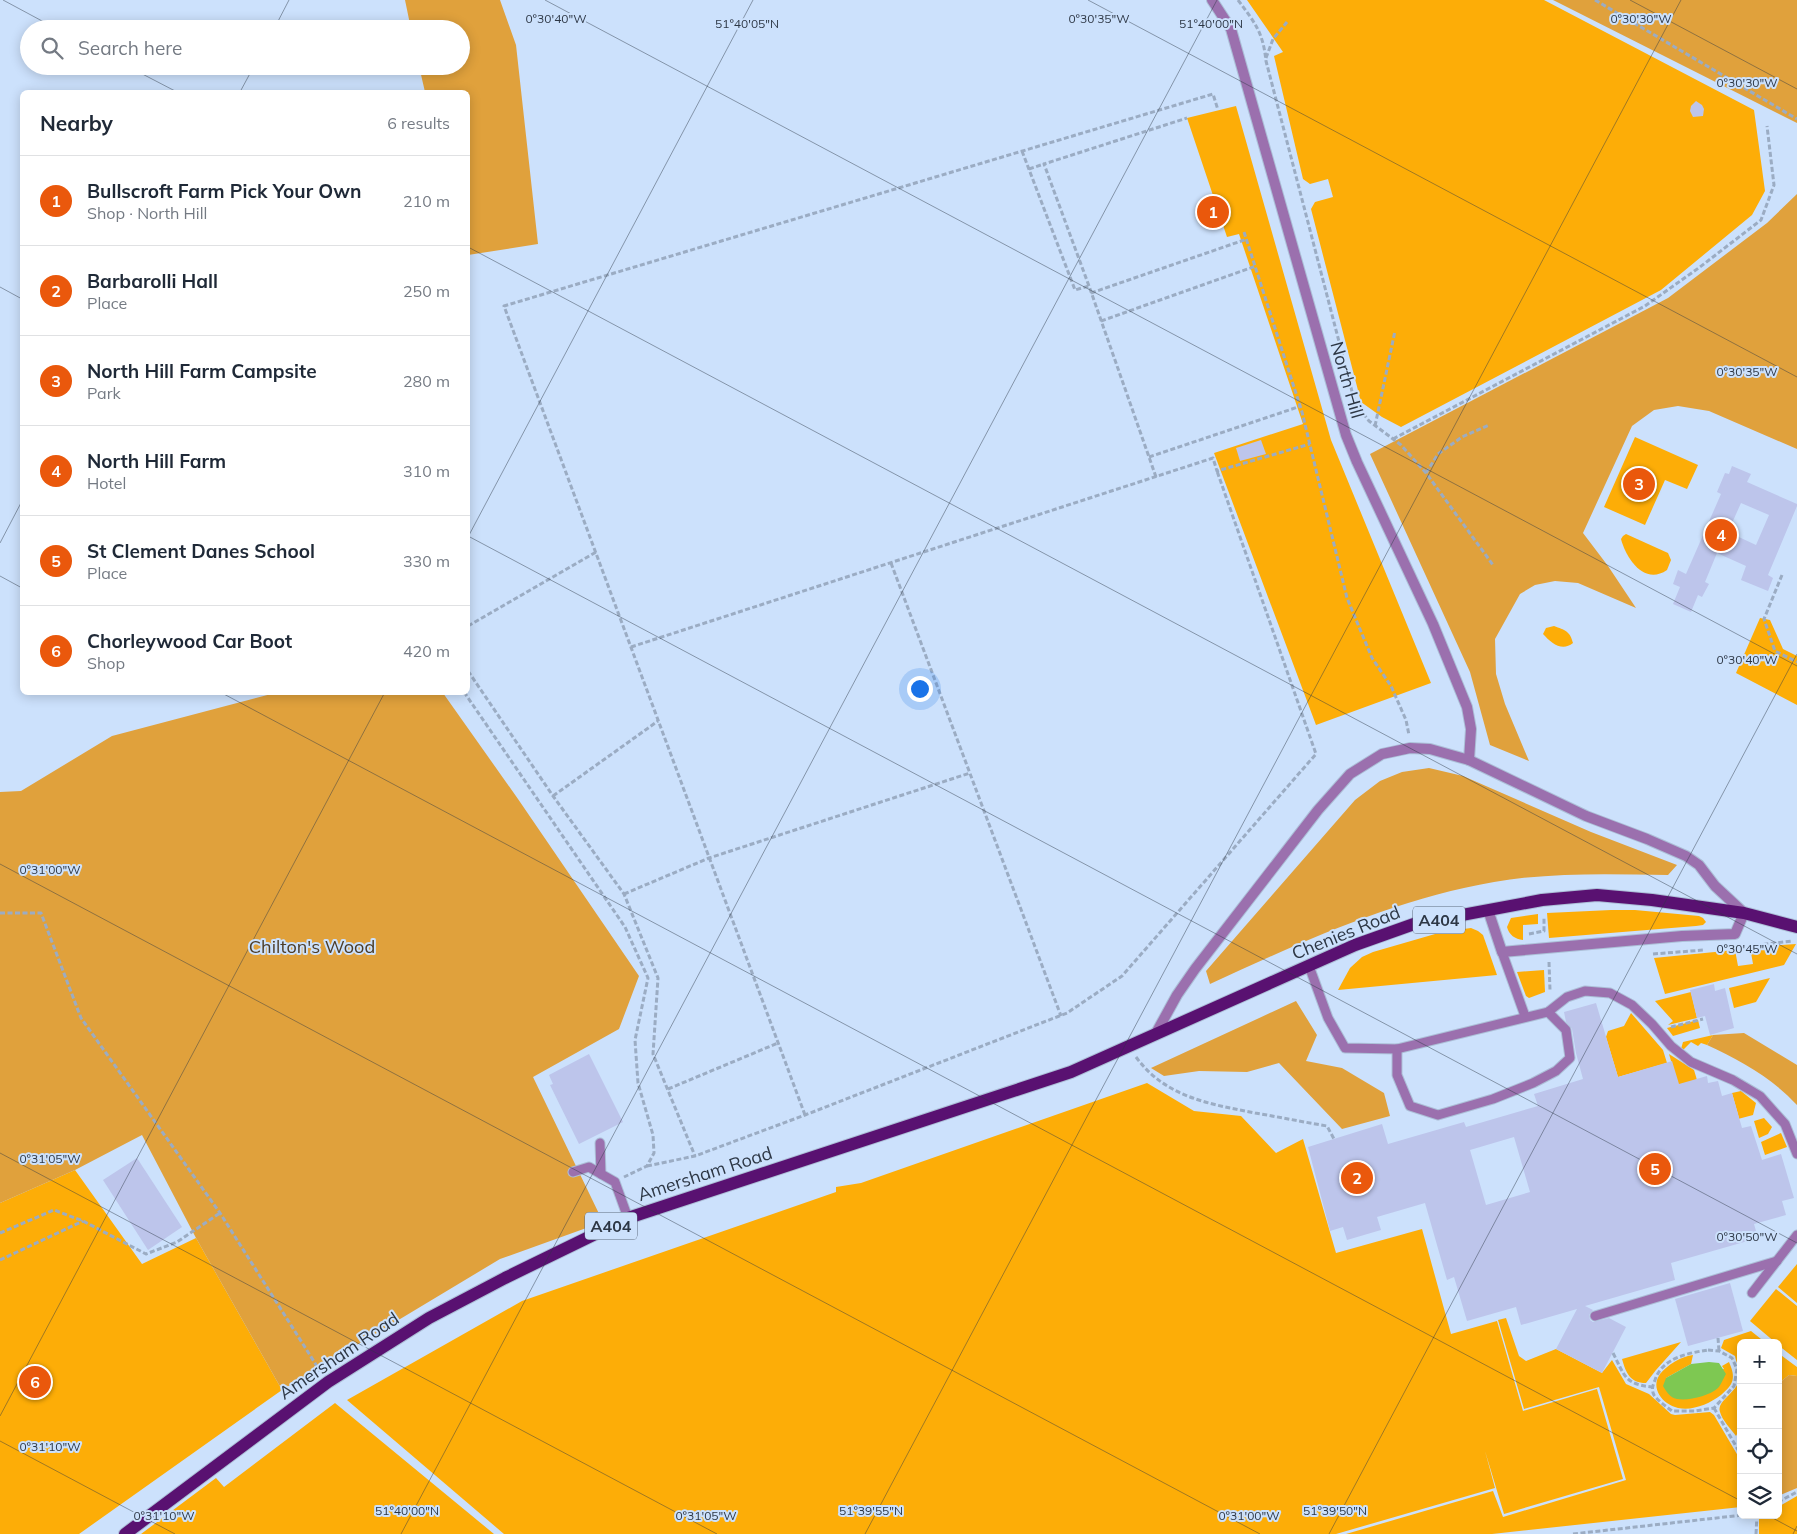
<!DOCTYPE html>
<html lang="en">
<head>
<meta charset="utf-8">
<style>
  :root { --surface:#fff; --page:#f2f2f3; --text:#1f2937; --muted:#747a83; --line:#e0e1e3; --accent:#ea580c }
  body { margin:0; font-family:Mulish,sans-serif; background:var(--page); color:var(--text) }
  .controls { position:absolute; right:15px; bottom:15px; display:grid; overflow:hidden; border-radius:8px; box-shadow:0 2px 12px #0003 }
  .controls button { width:45px; height:45px; display:grid; place-items:center; padding:0; border:0; border-bottom:1px solid var(--line); background:var(--surface); color:var(--text); font:25px sans-serif }
  .you { position:absolute; left:919px; top:688px; width:18px; height:18px; margin:-12px; border:4px solid #fff; border-radius:50%; background:#1a73e8; box-shadow:0 0 0 8px #1a73e833 }
  .badge { display:grid; place-items:center; width:32px; height:32px; border-radius:50%; background:var(--accent); color:#fff; font-size:16px; font-weight:700 }
  .pin { position:absolute; translate:-50% -50%; border:2px solid #fff; box-shadow:0 1px 5px #0006 }
  .list { margin:0; padding:0; list-style:none }
  h2 { display:flex; justify-content:space-between; align-items:center; height:65px; margin:0; padding:0 20px; font-size:21px }
  h2 small { font-size:16px; font-weight:400; color:var(--muted) }
  .list li { display:grid; grid-template-columns:32px 1fr auto; gap:15px; align-items:center; box-sizing:border-box; height:90px; padding:0 20px; border-top:1px solid var(--line) }
  .list b { display:block; font-size:19px; white-space:nowrap }
  .list p { margin:0; font-size:16px; white-space:nowrap; color:var(--muted) }
  .list em { font-size:16px; font-style:normal; color:var(--muted) }
  .icon { flex:none; width:28px; height:28px; fill:none; stroke:currentColor; stroke-width:2; stroke-linecap:round; stroke-linejoin:round }
  .map { position:relative; flex:none; width:1797px; height:1534px; overflow:hidden }
  .search { position:absolute; background:var(--surface); box-shadow:0 2px 12px #0003; left:20px; top:20px; width:450px; height:55px; display:flex; align-items:center; gap:12px; box-sizing:border-box; padding:0 18px; border-radius:28px; color:var(--muted); font-size:19px }
  .panel { position:absolute; background:var(--surface); box-shadow:0 2px 12px #0003; left:20px; top:90px; width:450px; height:605px; border-radius:8px }
  .map>svg:first-child { display:block }
  .green { fill:#fdad07 }
  .forest { fill:#e0a13c }
  .water { fill:#7ec852 }
  .building { fill:#bdc5eb; fill-rule:evenodd }
  .lines { fill:none; stroke-linecap:round; stroke-linejoin:round }
  .lane-casing { stroke:#acbfd7; stroke-width:11 }
  .street-casing { stroke:#acbfd7; stroke-width:12 }
  .primary-casing { stroke:#acbfd7; stroke-width:14 }
  .path { stroke:#9bacc3; stroke-width:3; stroke-dasharray:5 2.5; stroke-linecap:butt }
  .lane { stroke:#9b70ae; stroke-width:9 }
  .street { stroke:#9b70ae; stroke-width:10 }
  .primary { stroke:#591171; stroke-width:12 }
  .ticks { fill:none; stroke:#2d3745; stroke-width:1; stroke-opacity:0.45 }
  .labels { text-anchor:middle; stroke-width:4; stroke-linejoin:round; paint-order:stroke }
  .shield { fill:#cce1fc; stroke:#5d6a7c; stroke-width:1 }
  .shield-label { font-size:16px; font-weight:bold; fill:#2d3745 }
  .street-label { font-size:18px; fill:#2d3745; stroke:#cce1fc }
  .park-label { font-size:18px; fill:#4c3c27; stroke:#cce1fc }
  .ticks-label { font-size:12px; text-anchor:middle; fill:#2d3745; stroke:#cce1fc; stroke-width:4; stroke-linejoin:round; paint-order:stroke }
</style>
</head>
<body>
<div class="map">
<svg width="1797" height="1534" viewBox="0 0 1797 1534">
  <rect width="100%" height="100%" fill="#cce1fc"/>
  <g class="green">
    <polygon points="1247,0 1544,0 1754,110 1765,191 1752,215 1661,290 1401,427 1382,417 1361,402 1311,209 1315,202 1333,197 1328,179 1310,184 1303,179 1274,56 1283,52"/>
    <polygon points="1236,106 1331,440 1431,683 1316,725 1214,453 1303,424 1239,234 1227,237 1187,118"/>
    <polygon points="1635,437 1698,465 1687,489 1665,480 1645,525 1604,507"/>
    <path d="M1626,534L1668,553L1671,560L1667,570C1644,586 1626,558 1621,539L1623,536Z"/>
    <polygon points="1760,618 1770,620 1783,649 1797,656 1797,705 1736,673"/>
    <path d="M1554,626C1565,630 1570,631 1573,643C1562,652 1551,643 1543,634L1546,628Z"/>
    <polygon points="1611,910 1635,910 1699,916 1703,918 1706,922 1703,925 1696,926 1549,938 1547,913"/>
    <path d="M1538,914V924L1523,925V940C1515,939 1509,935 1507,927L1511,918Z"/>
    <polygon points="1471,928 1478,931 1483,935 1497,975 1338,990 1350,968 1362,957 1373,952 1442,932"/>
    <polygon points="1796,944 1784,965 1665,994 1654,958 1735,950 1738,966 1753,964 1750,947"/>
    <polygon points="1544,970 1545,992 1529,998 1526,996 1517,972"/>
    <polygon points="1770,978 1756,1002 1734,1008 1729,988"/>
    <polygon points="1691,992 1697,1018 1668,1025 1673,1021 1655,1001"/>
    <polygon points="1631,1013 1663,1050 1667,1063 1618,1077 1606,1037 1608,1031 1624,1026"/>
    <polygon points="1698,1020 1700,1028 1673,1036 1667,1028"/>
    <polygon points="1713,1035 1707,1045 1701,1043 1698,1046 1691,1042 1682,1051 1681,1049 1683,1042"/>
    <polygon points="1669,1054 1694,1070 1697,1080 1678,1085"/>
    <polygon points="1147,1083 1194,1111 1241,1116 1276,1153 1303,1139 1336,1253 1422,1229 1451,1334 1497,1321 1523,1411 1597,1389 1623,1479 1504,1514 1485,1451 1495,1488 1336,1534 504,1534 347,1400 522,1301 836,1192 836,1187 861,1183"/>
    <polygon points="1741,1091 1756,1103 1753,1115 1738,1119 1739,1118 1732,1093"/>
    <polygon points="1764,1118 1772,1127 1768,1134 1759,1138 1754,1121"/>
    <polygon points="1781,1133 1787,1147 1765,1155 1761,1142"/>
    <polygon points="75,1170 142,1264 196,1238 282,1390 79,1534 0,1534 0,1203"/>
    <polygon points="1797,1264 1797,1303 1778,1287"/>
    <polygon points="1776,1289 1797,1306 1797,1360 1778,1345 1778,1343 1776,1343 1750,1321"/>
    <polygon points="1506,1318 1519,1356 1526,1361 1556,1349 1602,1373 1612,1360 1626,1384 1649,1394 1671,1414 1675,1415 1710,1412 1714,1415 1741,1461 1741,1507 1492,1534 1346,1534 1493,1491 1503,1517 1626,1480 1599,1387 1524,1409 1498,1320"/>
    <path d="M1751,1331L1766,1343H1741V1427L1736,1436C1731,1429 1722,1420 1720,1412C1716,1400 1740,1392 1740,1375C1740,1369 1736,1362 1735,1356L1721,1348L1724,1340Z"/>
    <path d="M1681,1342L1656,1370L1646,1383C1630,1383 1626,1373 1622,1359Z"/>
    <polygon points="1778,1353 1797,1367 1797,1376 1789,1375 1778,1384"/>
    <path d="M1693,1355L1691,1364L1666,1378L1724,1369L1722,1366L1729,1362C1736,1378 1734,1384 1721,1395C1709,1404 1693,1411 1678,1408C1662,1404 1650,1388 1660,1374C1667,1365 1682,1356 1693,1355Z"/>
    <polygon points="335,1403 494,1534 141,1534 216,1478 224,1487"/>
    <polygon points="1797,1496 1797,1534 1759,1534 1759,1518 1764,1515 1778,1515 1778,1507"/>
  </g>
  <g class="forest">
    <polygon points="405,0 500,0 516,45 538,244 468,255 468,92 425,92 419,66 461,66 461,29 411,29"/>
    <polygon points="1553,0 1797,0 1797,123 1561,4"/>
    <polygon points="1797,194 1797,449 1709,411 1678,406 1654,410 1632,426 1583,533 1608,566 1636,608 1578,583 1555,581 1535,585 1520,594 1495,639 1496,674 1505,704 1529,761 1490,745 1470,672 1370,454 1668,298 1767,223"/>
    <polygon points="275,693 443,693 518,799 639,976 619,1029 533,1077 603,1222 500,1259 282,1390 196,1238 142,1135 75,1170 0,1203 0,792 21,791 112,736"/>
    <path d="M1429,768L1463,776L1591,832L1677,865L1668,875C1610,874 1552,872 1494,882C1395,899 1301,942 1210,984L1206,971L1355,800L1380,781L1402,772Z"/>
    <polygon points="1296,1001 1317,1035 1306,1061 1342,1068 1384,1093 1390,1116 1342,1129 1279,1063 1247,1072 1199,1071 1164,1076 1151,1068"/>
    <path d="M1744,1033L1797,1065V1105C1772,1078 1740,1060 1707,1045L1713,1035Z"/>
    <polygon points="1789,1375 1797,1376 1797,1488 1778,1496 1778,1384"/>
  </g>
  <path class="water" d="M1709,1362L1719,1363L1726,1374C1723,1379 1721,1385 1718,1388C1709,1396 1689,1401 1677,1399C1670,1398 1666,1391 1663,1386L1666,1378L1691,1364Z"/>
  <g class="building">
    <polygon points="1696,101 1702,105 1704,109 1703,116 1693,117 1690,111 1691,106"/>
    <polygon points="1261,440 1266,454 1240,461 1236,448"/>
    <path d="M1732,466L1751,474L1747,482L1797,504V506L1768,575L1773,578L1768,591L1741,580L1746,566L1717,553L1705,582L1709,584L1702,597L1698,595L1691,612L1673,604L1680,587L1673,584L1678,570L1686,574L1721,494L1717,492L1725,473L1729,474ZM1741,503L1769,515L1756,545L1728,532Z"/>
    <polygon points="1714,984 1715,991 1725,988 1734,1028 1710,1035 1705,1016 1697,1018 1690,990"/>
    <path d="M1596,1003L1618,1077L1672,1061L1679,1084L1707,1076L1708,1083L1718,1081L1722,1096L1732,1093L1742,1128L1751,1126L1762,1160L1781,1154L1794,1198L1782,1201L1786,1215L1754,1224L1758,1238L1671,1263L1675,1280L1585,1306L1593,1310L1589,1315L1590,1320L1593,1322L1609,1318L1626,1327L1602,1373L1556,1349L1577,1309L1521,1325L1516,1307L1467,1321L1454,1277L1447,1280L1425,1203L1377,1217L1381,1230L1347,1240L1343,1227L1330,1231L1308,1147L1382,1124L1388,1144L1464,1122L1466,1127L1538,1106L1534,1094L1583,1079L1576,1053L1572,1029L1566,1022L1564,1012ZM1514,1137L1530,1192L1486,1205L1470,1150Z"/>
    <polygon points="589,1054 623,1122 579,1144 550,1085 553,1084 549,1075"/>
    <polygon points="137,1158 182,1227 148,1250 103,1180"/>
    <polygon points="1730,1283 1743,1331 1688,1346 1675,1299"/>
  </g>
  <g class="lines">
    <defs>
      <g id="lane">
        <polyline points="1502,952 1525,1016"/>
        <polyline points="1309,966 1328,1018 1345,1048 1397,1049 1548,1012 1567,997 1585,991 1610,993 1632,1005 1652,1024 1671,1046 1691,1062 1733,1080 1760,1096 1785,1124 1797,1154"/>
        <polyline points="1397,1049 1397,1075 1410,1106 1438,1115 1493,1099 1533,1083 1556,1071 1570,1058 1566,1030 1548,1012"/>
        <polyline points="600,1143 601,1174 615,1182 628,1218"/>
        <polyline points="573,1172 589,1167 601,1174"/>
        <polyline points="1752,1293 1797,1235"/>
        <polyline points="1595,1316 1777,1261"/>
      </g>
      <g id="street">
        <polyline points="1212,0 1231,29 1346,435 1357,462 1433,624 1467,707 1471,729 1469,760"/>
        <polyline points="1155,1035 1177,995 1195,969 1318,810 1350,774 1382,754 1410,748 1430,749 1469,760 1586,816 1647,839 1686,856 1699,865 1715,886 1744,913 1735,934 1682,936 1502,952 1488,910"/>
      </g>
      <polyline id="primary" points="125,1534 328,1382 429,1318 505,1278 628,1218 1071,1072 1355,945 1414,924 1542,900 1597,895 1652,900 1744,913 1797,927"/>
    </defs>
    <use href="#lane" class="lane-casing"/>
    <use href="#street" class="street-casing"/>
    <use href="#primary" class="primary-casing"/>
    <g class="path">
      <path d="M1238,0C1255,23 1263,32 1266,61L1355,403L1369,421L1401,445L1426,473L1493,565"/>
      <polyline points="1595,0 1797,119"/>
      <polyline points="1266,58 1273,39 1287,22"/>
      <polyline points="1022,151 1075,290 1089,286"/>
      <polyline points="1029,169 1044,164"/>
      <polyline points="1244,232 1302,412 1347,598 1372,658 1391,686 1406,720 1409,735"/>
      <polyline points="1091,293 1247,239"/>
      <polyline points="1101,321 1256,266"/>
      <polyline points="1375,426 1395,331"/>
      <polyline points="1393,439 1645,306 1700,267 1761,220 1774,185 1767,126"/>
      <polyline points="1149,457 1301,406"/>
      <polyline points="1426,473 1438,454 1462,437 1489,425"/>
      <polyline points="1156,477 1089,286 1044,164 1187,118"/>
      <polyline points="891,563 1061,1016"/>
      <polyline points="1782,575 1764,619 1775,651 1797,662"/>
      <polyline points="468,626 596,552"/>
      <polyline points="631,647 1213,458 1217,471 1310,444"/>
      <polyline points="468,671 553,796 624,894 658,978 653,1054 695,1156"/>
      <polyline points="464,692 625,927 648,978 635,1040 638,1083 653,1135 654,1153 647,1166 624,1177"/>
      <polyline points="553,796 658,721"/>
      <polyline points="624,894 709,858 970,773"/>
      <polyline points="0,913 41,913 81,1018 220,1213 320,1371"/>
      <polyline points="1529,934 1544,931 1544,917"/>
      <polyline points="1741,947 1792,941"/>
      <polyline points="1653,954 1704,950"/>
      <polyline points="1549,962 1550,990"/>
      <polyline points="1671,1027 1703,1019"/>
      <path d="M1136,1057C1165,1097 1209,1104 1255,1113C1279,1117 1303,1122 1327,1126L1334,1139"/>
      <polyline points="668,1089 778,1043"/>
      <polyline points="805,1115 504,306 1213,94 1218,110"/>
      <polyline points="647,1166 695,1156 805,1115 1067,1013 1122,976 1316,754 1217,471"/>
      <polyline points="0,1233 54,1210 83,1221 146,1254 177,1242 220,1213"/>
      <polyline points="0,1260 83,1221"/>
      <polyline points="1718,1338 1719,1351"/>
      <path d="M1708,1350L1719,1351L1732,1358L1737,1369L1734,1386L1714,1408L1695,1411H1672C1667,1407 1658,1401 1654,1395C1651,1389 1653,1385 1655,1380C1662,1358 1688,1353 1708,1350Z"/>
      <path d="M1613,1353C1625,1376 1624,1384 1652,1387"/>
      <polyline points="1714,1408 1741,1455"/>
      <polyline points="1778,1502 1797,1492"/>
      <polyline points="1573,1534 1743,1515"/>
      <polyline points="1756,1534 1757,1515"/>
    </g>
    <use href="#lane" class="lane"/>
    <use href="#street" class="street"/>
    <use href="#primary" class="primary"/>
  </g>
  <path class="ticks" d="M3,0L57,29M545,0L1797,666M1088,0L1797,377M1630,0L1797,89M274,29L289,0M127,66L177,92M240,92L254,66M468,247L1797,954M0,287L22,299M468,536L1797,1243M468,537L753,0M0,543L22,501M0,576L22,588M220,692L1741,1501M0,864L1260,1534M0,1153L717,1534M0,1416L385,692M0,1441L175,1534M1767,1515L1797,1531M401,1534L1217,0M865,1534L1681,0M1329,1534L1797,654M1793,1534L1797,1526"/>
  <g class="labels">
    <g class="shield">
      <rect x="1413" y="906.5" width="52" height="27" rx="4"/>
      <rect x="585" y="1212.5" width="52" height="27" rx="4"/>
    </g>
    <g class="shield-label">
      <text x="1439" y="926">A404</text>
      <text x="611" y="1232">A404</text>
    </g>
    <g class="street-label">
      <text transform="translate(1347 380) rotate(74)" y="6">North Hill</text>
      <text transform="translate(1346 933) rotate(-22)" y="6">Chenies Road</text>
      <text transform="translate(705 1174) rotate(-18)" y="6">Amersham Road</text>
      <text transform="translate(339 1356) rotate(-34)" y="6">Amersham Road</text>
    </g>
    <g class="park-label">
      <text x="312" y="953">Chilton's Wood</text>
    </g>
  </g>
  <g class="ticks-label">
    <text x="556" y="23">0°30'40"W</text>
    <text x="1099" y="23">0°30'35"W</text>
    <text x="1641" y="23">0°30'30"W</text>
    <text x="747" y="28">51°40'05"N</text>
    <text x="1211" y="28">51°40'00"N</text>
    <text x="1747" y="87">0°30'30"W</text>
    <text x="1747" y="376">0°30'35"W</text>
    <text x="1747" y="664">0°30'40"W</text>
    <text x="50" y="874">0°31'00"W</text>
    <text x="1747" y="953">0°30'45"W</text>
    <text x="50" y="1163">0°31'05"W</text>
    <text x="1747" y="1241">0°30'50"W</text>
    <text x="50" y="1451">0°31'10"W</text>
    <text x="407" y="1515">51°40'00"N</text>
    <text x="871" y="1515">51°39'55"N</text>
    <text x="1335" y="1515">51°39'50"N</text>
    <text x="164" y="1520">0°31'10"W</text>
    <text x="706" y="1520">0°31'05"W</text>
    <text x="1249" y="1520">0°31'00"W</text>
  </g>
</svg>
<div class="controls">
<button>+</button>
<button>−</button>
<button><svg class="icon" aria-label="locate" viewBox="0 0 24 24"><circle cx="12" cy="12" r="6"/><path d="M12 2v4M12 18v4M2 12h4M18 12h4"/></svg></button>
<button><svg class="icon" aria-label="layers" viewBox="0 0 24 24"><path d="M12 4l9 5-9 5-9-5zM3 14l9 5 9-5"/></svg></button>
</div>
<div class="you"></div>
<div class="pin badge" style="left:1213px;top:212px">1</div>
<div class="pin badge" style="left:1357px;top:1178px">2</div>
<div class="pin badge" style="left:1639px;top:484px">3</div>
<div class="pin badge" style="left:1721px;top:535px">4</div>
<div class="pin badge" style="left:1655px;top:1169px">5</div>
<div class="pin badge" style="left:35px;top:1382px">6</div>
<div class="search"><svg class="icon" aria-label="search" viewBox="0 0 24 24"><circle cx="10" cy="10" r="6"/><path d="M15 15l6 6"/></svg>Search here</div>
<section class="panel">
<h2>Nearby<small>6 results</small></h2>
<ul class="list">
<li><span class="badge">1</span><div><b>Bullscroft Farm Pick Your Own</b><p>Shop · North Hill</p></div><em>210 m</em></li>
<li><span class="badge">2</span><div><b>Barbarolli Hall</b><p>Place</p></div><em>250 m</em></li>
<li><span class="badge">3</span><div><b>North Hill Farm Campsite</b><p>Park</p></div><em>280 m</em></li>
<li><span class="badge">4</span><div><b>North Hill Farm</b><p>Hotel</p></div><em>310 m</em></li>
<li><span class="badge">5</span><div><b>St Clement Danes School</b><p>Place</p></div><em>330 m</em></li>
<li><span class="badge">6</span><div><b>Chorleywood Car Boot</b><p>Shop</p></div><em>420 m</em></li>
</ul>
</section>
</div>
</body>
</html>
